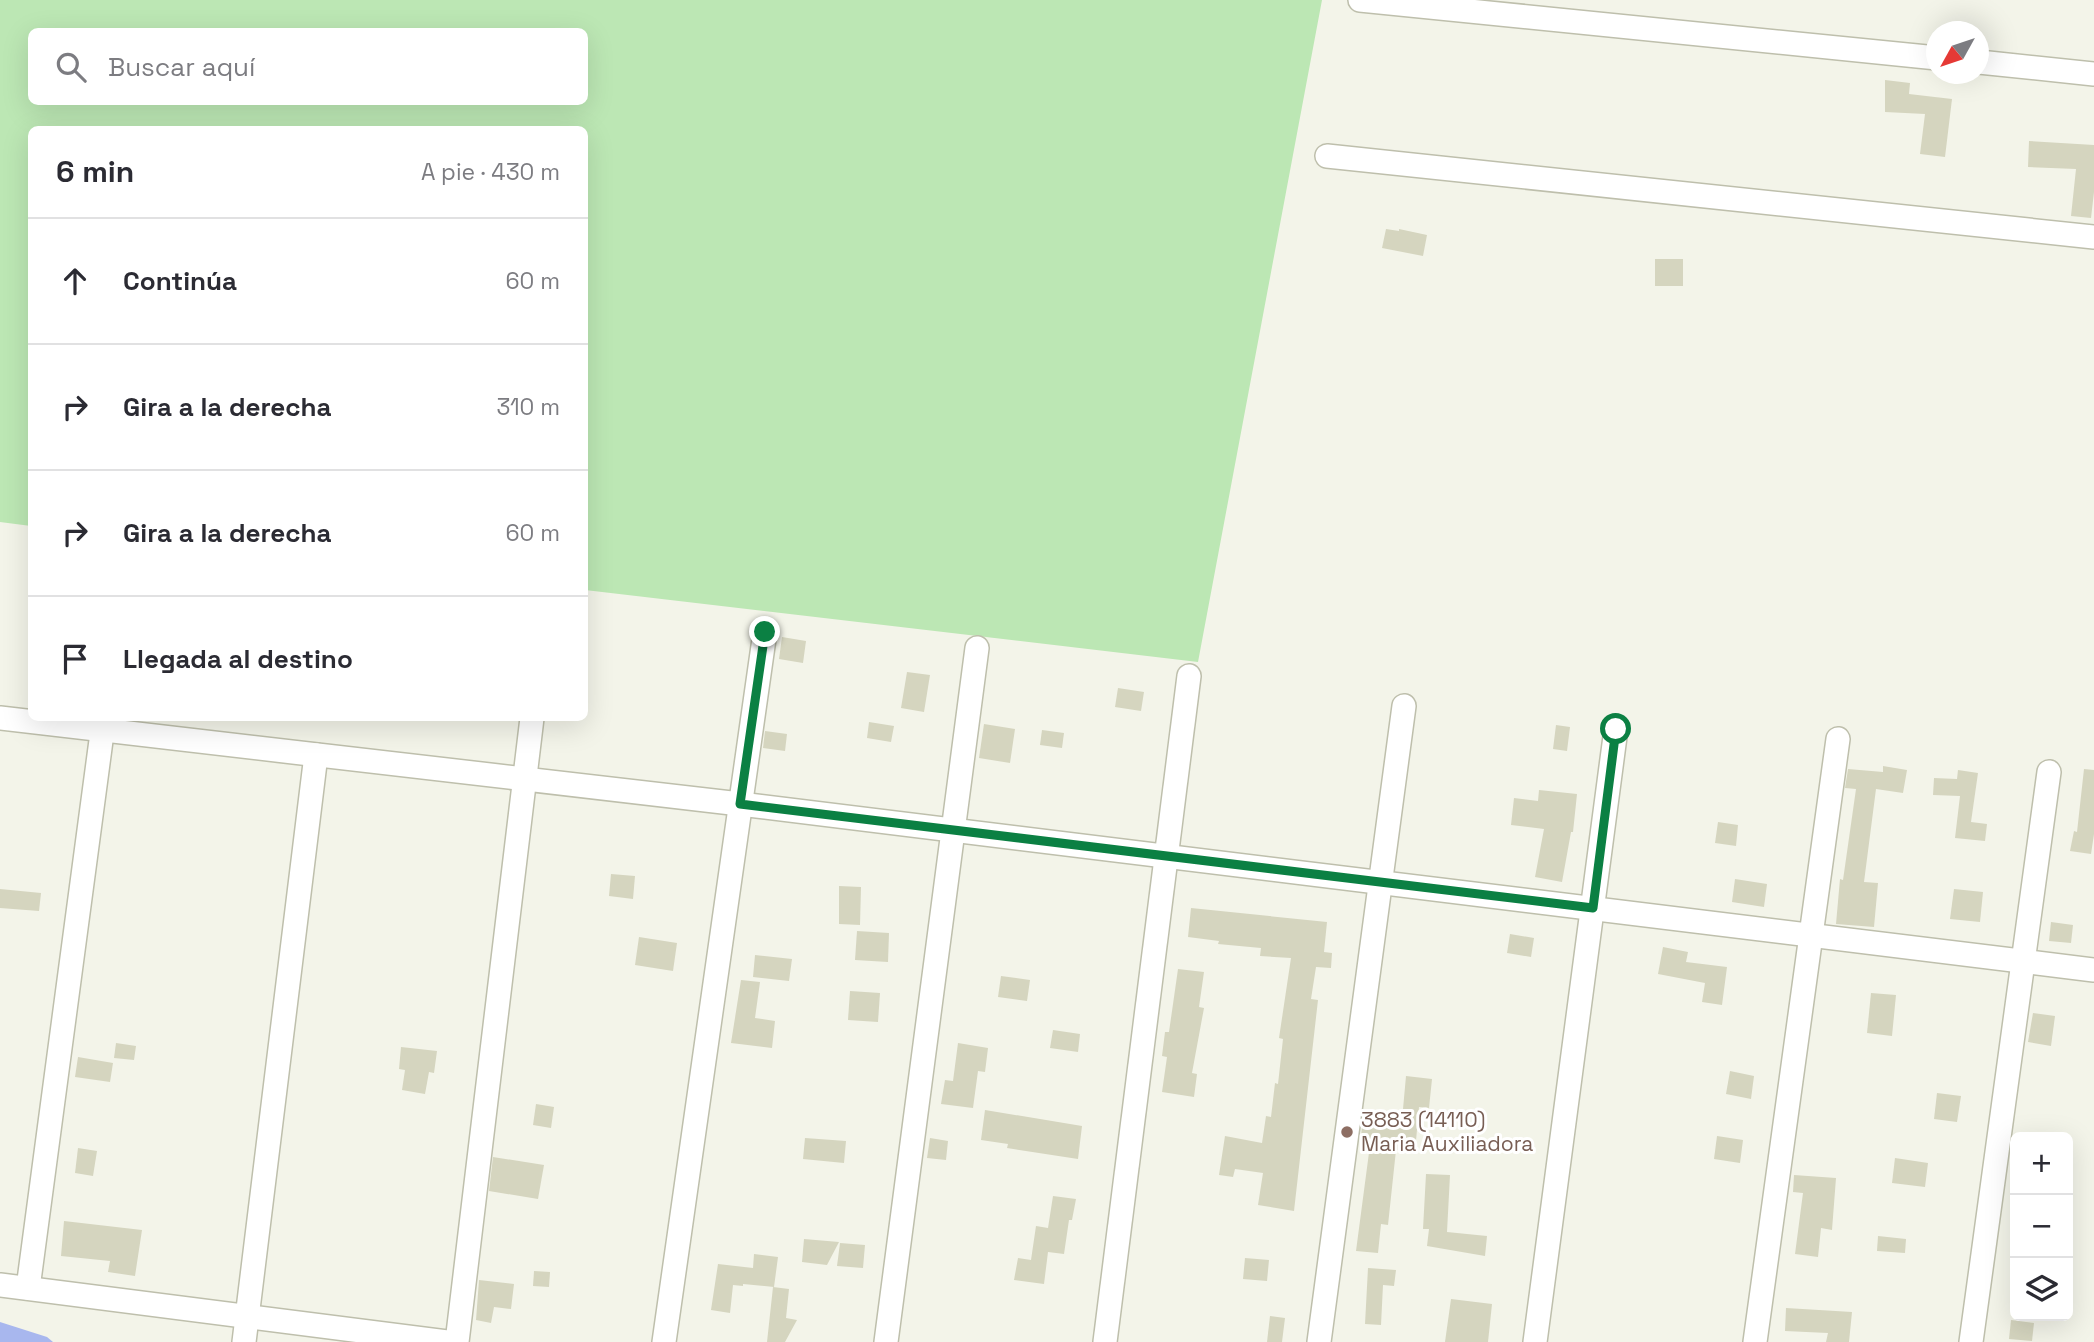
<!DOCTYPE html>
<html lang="es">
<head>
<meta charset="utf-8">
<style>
  :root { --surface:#fff; --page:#f2f2f3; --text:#2b2b33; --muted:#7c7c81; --line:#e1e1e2 }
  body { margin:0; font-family:"Space Grotesk",sans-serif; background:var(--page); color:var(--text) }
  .controls { position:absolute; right:21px; bottom:21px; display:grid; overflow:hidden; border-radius:10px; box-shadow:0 7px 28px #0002 }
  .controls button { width:63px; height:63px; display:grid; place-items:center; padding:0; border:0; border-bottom:2px solid var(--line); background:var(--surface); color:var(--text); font:35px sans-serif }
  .compass { position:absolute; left:1926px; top:21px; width:63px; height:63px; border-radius:50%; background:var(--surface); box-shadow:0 7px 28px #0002; rotate:230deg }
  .stop { position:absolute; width:21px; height:21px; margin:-16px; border:5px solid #0b8043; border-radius:50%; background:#fff }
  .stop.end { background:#0b8043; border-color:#fff; box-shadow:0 2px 7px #0008 }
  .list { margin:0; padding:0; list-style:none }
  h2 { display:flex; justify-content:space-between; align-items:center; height:91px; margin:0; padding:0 28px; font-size:30px }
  h2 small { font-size:23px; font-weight:400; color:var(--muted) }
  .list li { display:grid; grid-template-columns:46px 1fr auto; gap:21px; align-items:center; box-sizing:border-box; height:126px; padding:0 28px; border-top:2px solid var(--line) }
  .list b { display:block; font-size:26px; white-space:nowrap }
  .list em { font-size:23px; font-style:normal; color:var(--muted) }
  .icon { flex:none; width:38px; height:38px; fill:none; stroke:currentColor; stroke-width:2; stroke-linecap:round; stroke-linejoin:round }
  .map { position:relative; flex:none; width:2094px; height:1342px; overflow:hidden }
  .search { position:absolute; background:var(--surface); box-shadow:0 7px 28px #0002; left:28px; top:28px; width:560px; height:77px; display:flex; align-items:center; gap:18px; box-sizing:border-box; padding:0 24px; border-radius:10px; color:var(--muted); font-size:26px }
  .panel { position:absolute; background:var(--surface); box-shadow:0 7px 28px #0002; left:28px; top:126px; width:560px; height:595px; border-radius:10px }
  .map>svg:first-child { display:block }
  .green { fill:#bce7b4; fill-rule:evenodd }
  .water { fill:#a8b7ee }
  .building { fill:#d5d5bf }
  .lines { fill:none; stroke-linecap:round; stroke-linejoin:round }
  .minor-casing { stroke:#bebfac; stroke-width:26 }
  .minor { stroke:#fff; stroke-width:23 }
  .route { stroke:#0b8043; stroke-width:9 }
  .education-dot { fill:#8d6e63; stroke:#fff; stroke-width:2.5 }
  .labels { text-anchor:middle; stroke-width:6; stroke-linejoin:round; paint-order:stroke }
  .education-label { font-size:21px; fill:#785e54; stroke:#fff; text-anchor:start }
</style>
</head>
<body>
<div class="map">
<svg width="2094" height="1342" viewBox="0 0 2094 1342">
  <rect width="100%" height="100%" fill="#f3f4e9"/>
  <path class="green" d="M0,0H1322L1198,662L585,590L584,130H32L31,526L0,522ZM32,32H584V102H32Z"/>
  <polygon class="water" points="0,1322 47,1337 53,1342 0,1342"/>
  <g class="building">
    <polygon points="1885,80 1910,83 1909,94 1952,99 1945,157 1920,154 1925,114 1885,112"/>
    <polygon points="2029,141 2094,145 2094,192 2091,218 2071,216 2076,169 2028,167"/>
    <polygon points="1386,229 1399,231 1399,229 1427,235 1423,256 1382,248"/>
    <rect x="1655" y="259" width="28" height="27"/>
    <polygon points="782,637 806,641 803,663 779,659"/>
    <polygon points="907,672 930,675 924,712 901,708"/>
    <polygon points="1118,688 1144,692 1141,711 1115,707"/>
    <polygon points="869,722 894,726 891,742 867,738"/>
    <polygon points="984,724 1015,729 1010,763 979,758"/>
    <polygon points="1556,725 1570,727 1567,751 1553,749"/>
    <polygon points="1042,730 1064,733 1062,748 1040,745"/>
    <polygon points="765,731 787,734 785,751 763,748"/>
    <polygon points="1883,766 1907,770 1903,793 1876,789 1864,882 1878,883 1874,927 1836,924 1840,879 1843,880 1856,789 1845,788 1848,769 1883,772"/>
    <polygon points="2084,769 2094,770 2094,834 2091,854 2070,851 2074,831 2077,832"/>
    <polygon points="1958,770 1978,773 1971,822 1987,824 1985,841 1955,838 1960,796 1933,795 1934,778 1957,779"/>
    <polygon points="1539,790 1577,794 1573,832 1571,832 1562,882 1535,877 1544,829 1511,825 1514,798 1538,801"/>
    <polygon points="1718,822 1738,825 1736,846 1715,843"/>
    <polygon points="611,874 635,876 633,899 609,896"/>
    <polygon points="1735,879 1767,884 1764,907 1732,902"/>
    <polygon points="839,886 861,887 860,925 839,924"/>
    <polygon points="0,889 41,893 39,911 0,908"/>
    <polygon points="1954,889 1983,892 1980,922 1950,919"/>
    <polygon points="1191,908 1327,922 1324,952 1332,953 1331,968 1316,967 1311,999 1318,1000 1294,1211 1258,1205 1263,1173 1235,1169 1233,1177 1219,1175 1225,1136 1262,1143 1266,1116 1271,1117 1275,1083 1278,1084 1283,1039 1279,1038 1291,958 1260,956 1261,948 1218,944 1219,941 1188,937"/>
    <polygon points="2051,922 2073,925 2071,943 2049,941"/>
    <polygon points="857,931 889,933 888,962 855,960"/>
    <polygon points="1510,934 1534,938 1531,957 1507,953"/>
    <polygon points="639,937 677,943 673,971 635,965"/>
    <polygon points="1663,947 1688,952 1686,962 1727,967 1722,1005 1702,1002 1705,983 1658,974"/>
    <polygon points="755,955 792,959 789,981 753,977"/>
    <polygon points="1178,969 1204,972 1199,1007 1204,1008 1192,1073 1197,1074 1194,1097 1162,1092 1167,1057 1162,1056 1165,1032 1169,1032"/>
    <polygon points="1001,976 1030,980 1027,1001 998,997"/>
    <polygon points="741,980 760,982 755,1018 775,1021 772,1048 731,1043"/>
    <polygon points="850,991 880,993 878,1022 848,1020"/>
    <polygon points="1871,993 1896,995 1892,1036 1867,1033"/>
    <polygon points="2033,1013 2055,1016 2051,1046 2028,1042"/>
    <polygon points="1053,1030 1080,1034 1078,1052 1050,1048"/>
    <polygon points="116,1043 136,1046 134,1060 114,1058"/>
    <polygon points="958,1043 988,1048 985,1072 978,1071 973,1108 941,1104 945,1080 953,1081"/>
    <polygon points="401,1047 437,1051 434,1073 429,1072 425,1094 402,1090 405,1070 399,1069"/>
    <polygon points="78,1057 113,1063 110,1082 75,1077"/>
    <polygon points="1730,1071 1754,1076 1751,1099 1726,1094"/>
    <polygon points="1406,1076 1432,1079 1429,1108 1419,1107 1415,1152 1396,1150 1388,1225 1381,1224 1378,1253 1356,1251 1370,1145 1360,1144 1363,1119 1393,1122 1393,1119 1402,1120"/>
    <polygon points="1937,1093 1961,1096 1957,1122 1934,1119"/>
    <polygon points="536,1104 554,1107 551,1128 533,1125"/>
    <polygon points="985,1110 1082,1126 1078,1159 1007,1148 1008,1144 981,1140"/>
    <polygon points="1717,1136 1743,1140 1740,1163 1714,1159"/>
    <polygon points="805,1138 846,1141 844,1163 803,1159"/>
    <polygon points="930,1138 948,1141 946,1160 927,1158"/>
    <polygon points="78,1148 97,1151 93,1176 75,1173"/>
    <polygon points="493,1157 544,1165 538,1199 489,1191"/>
    <polygon points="1895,1158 1928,1163 1925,1187 1892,1183"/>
    <polygon points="1426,1174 1450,1175 1447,1232 1487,1236 1485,1256 1427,1246 1429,1229 1423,1229"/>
    <polygon points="1794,1175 1836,1178 1832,1230 1821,1228 1818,1257 1795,1254 1803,1193 1793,1192"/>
    <polygon points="1053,1196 1076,1199 1072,1220 1069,1220 1064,1254 1048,1252 1044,1284 1014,1280 1018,1258 1031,1260 1036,1226 1048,1228"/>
    <polygon points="64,1221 142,1230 135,1276 108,1272 110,1261 61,1256"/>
    <polygon points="1878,1236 1906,1239 1905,1253 1877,1251"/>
    <polygon points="804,1239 839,1242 827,1265 802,1262"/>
    <polygon points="840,1243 865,1245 863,1268 837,1266"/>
    <polygon points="754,1254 778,1257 774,1287 743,1284 743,1286 733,1285 730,1313 711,1310 718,1264 753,1268"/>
    <polygon points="1245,1258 1269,1260 1267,1281 1243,1279"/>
    <polygon points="1368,1268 1396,1270 1394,1286 1383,1285 1381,1325 1365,1324"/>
    <polygon points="534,1271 550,1272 549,1287 533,1286"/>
    <polygon points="479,1280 514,1284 511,1309 494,1307 491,1323 476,1320"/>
    <polygon points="773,1287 789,1289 786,1318 797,1320 785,1342 767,1342"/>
    <polygon points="1451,1299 1492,1304 1488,1342 1445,1342"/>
    <polygon points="1786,1308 1852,1312 1849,1342 1826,1342 1828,1333 1785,1331"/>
    <polygon points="1270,1316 1285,1318 1282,1342 1267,1342"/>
    <polygon points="2011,1320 2034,1323 2032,1341 2009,1339"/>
  </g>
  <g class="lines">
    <defs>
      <g id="minor">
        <polyline points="1360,0 1937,58"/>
        <polyline points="1979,62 2094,74"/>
        <polyline points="1327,156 2094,237"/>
        <polyline points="0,718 740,804 2094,970"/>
        <polyline points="0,1285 447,1342"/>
        <polyline points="28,1288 104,718"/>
        <polyline points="244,1342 316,755"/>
        <polyline points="457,1342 532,718"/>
        <polyline points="664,1342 765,632"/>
        <polyline points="886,1342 977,648"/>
        <polyline points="1105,1342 1189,676"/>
        <polyline points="1319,1342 1404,706"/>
        <polyline points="1535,1342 1616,729"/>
        <polyline points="1755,1342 1838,739"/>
        <polyline points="1971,1342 2049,772"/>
      </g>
    </defs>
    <use href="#minor" class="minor-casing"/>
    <use href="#minor" class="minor"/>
  </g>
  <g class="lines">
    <polyline class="route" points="765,632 740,804 1593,908 1616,729"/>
  </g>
  <circle class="education-dot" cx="1347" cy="1132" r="7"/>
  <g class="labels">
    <g class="education-label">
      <text x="1361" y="1127">3883 (14110)<tspan x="1361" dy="24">Maria Auxiliadora</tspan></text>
    </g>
  </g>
</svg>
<div class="controls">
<button>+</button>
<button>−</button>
<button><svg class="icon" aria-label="layers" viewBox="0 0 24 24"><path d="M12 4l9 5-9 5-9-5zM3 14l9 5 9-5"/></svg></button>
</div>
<svg class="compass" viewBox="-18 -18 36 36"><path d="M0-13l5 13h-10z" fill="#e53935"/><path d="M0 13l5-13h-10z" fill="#7c7c81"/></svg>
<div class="stop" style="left:1616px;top:729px"></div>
<div class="stop end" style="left:765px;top:632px"></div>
<div class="search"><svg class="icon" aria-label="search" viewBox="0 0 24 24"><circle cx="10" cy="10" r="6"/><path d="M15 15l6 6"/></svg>Buscar aquí</div>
<section class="panel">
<h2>6 min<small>A pie · 430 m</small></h2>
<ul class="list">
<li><svg class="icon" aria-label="ahead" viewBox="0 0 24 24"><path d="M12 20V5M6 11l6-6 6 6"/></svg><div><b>Continúa</b></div><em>60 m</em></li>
<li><svg class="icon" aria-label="right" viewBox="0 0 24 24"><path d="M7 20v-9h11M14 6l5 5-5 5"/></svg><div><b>Gira a la derecha</b></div><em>310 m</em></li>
<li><svg class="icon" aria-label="right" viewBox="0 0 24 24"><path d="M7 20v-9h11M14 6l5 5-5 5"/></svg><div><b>Gira a la derecha</b></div><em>60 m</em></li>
<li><svg class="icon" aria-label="arrive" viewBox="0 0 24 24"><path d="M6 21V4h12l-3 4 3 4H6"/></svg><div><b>Llegada al destino</b></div></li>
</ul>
</section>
</div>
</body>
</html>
